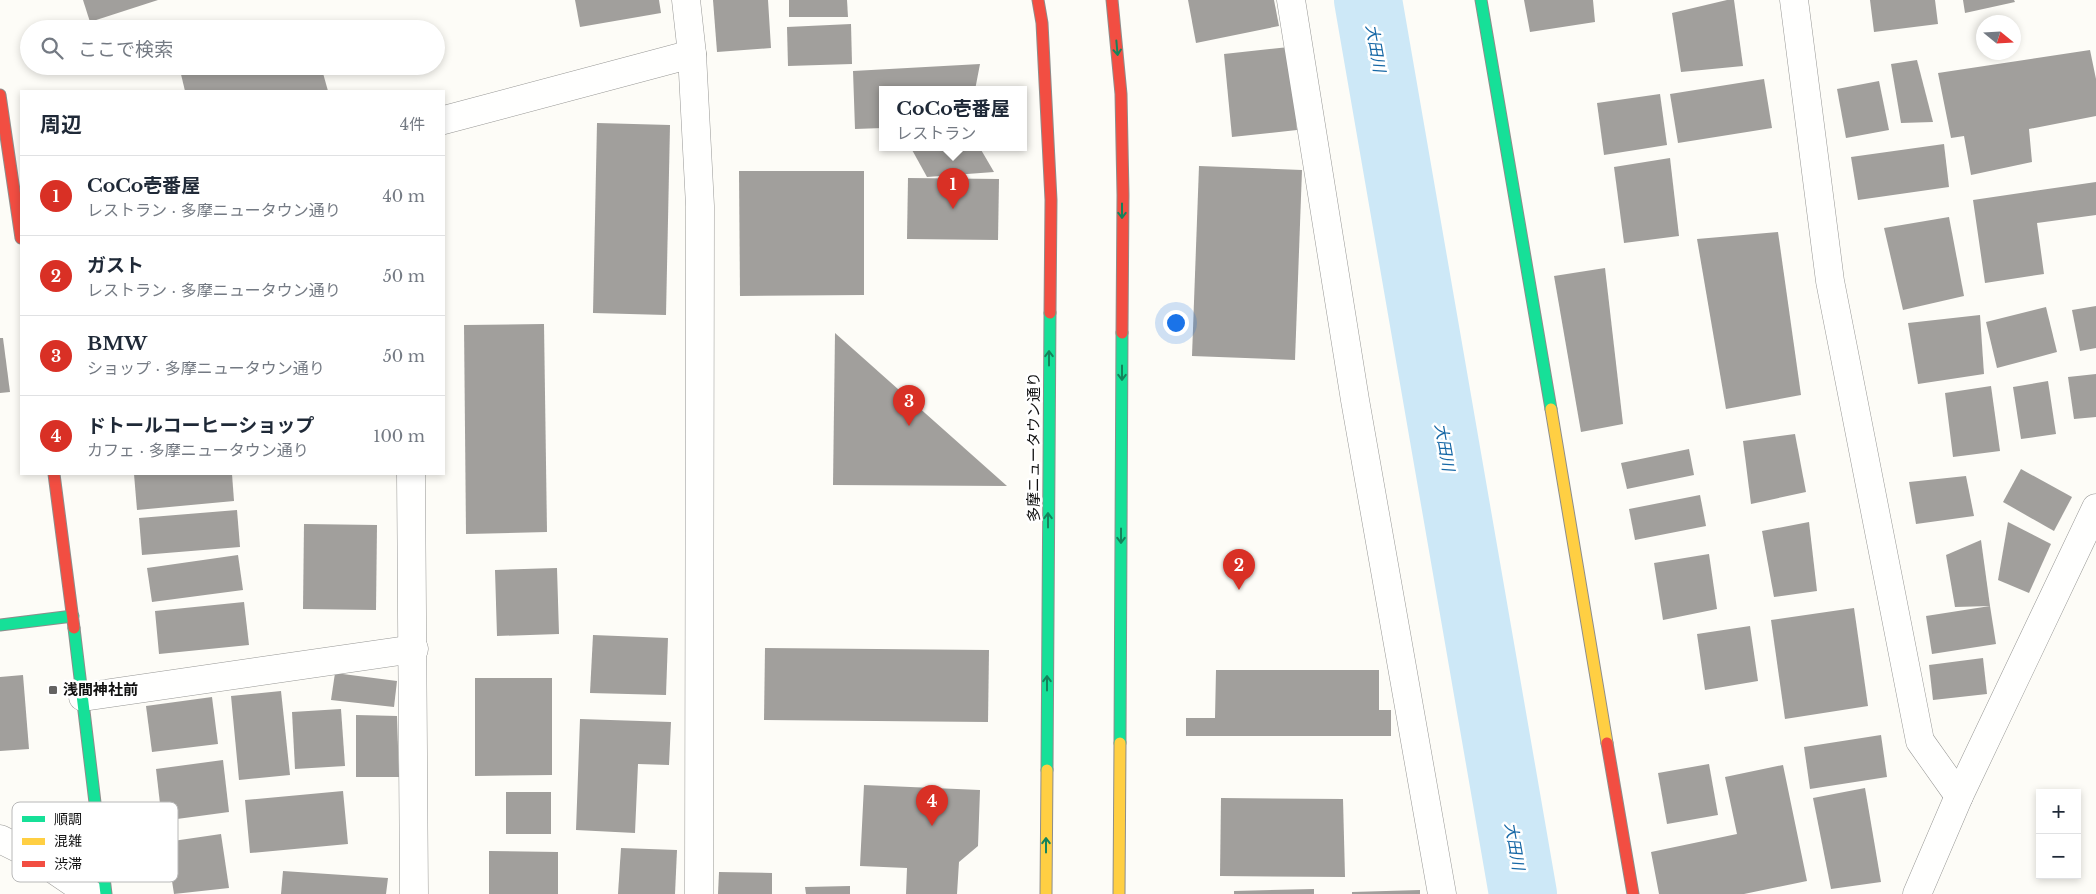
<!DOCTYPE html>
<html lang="ja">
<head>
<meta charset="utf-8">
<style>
  :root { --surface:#fff; --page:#f2f2f3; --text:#1f2937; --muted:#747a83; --line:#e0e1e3; --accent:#d93025 }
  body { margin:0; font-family:"Libre Baskerville","Noto Sans JP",serif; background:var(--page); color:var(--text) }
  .controls { position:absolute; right:15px; bottom:15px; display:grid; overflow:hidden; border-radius:0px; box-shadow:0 2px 8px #0003 }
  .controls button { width:45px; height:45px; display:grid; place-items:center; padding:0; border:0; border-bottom:1px solid var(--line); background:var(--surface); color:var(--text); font:25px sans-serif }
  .compass { position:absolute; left:1976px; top:15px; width:45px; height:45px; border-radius:50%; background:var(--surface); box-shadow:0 2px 8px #0003; rotate:108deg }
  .you { position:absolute; left:1175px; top:322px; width:18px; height:18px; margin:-12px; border:4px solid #fff; border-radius:50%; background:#1a73e8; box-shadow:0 0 0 8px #1a73e833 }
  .badge { display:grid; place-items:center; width:32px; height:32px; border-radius:50%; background:var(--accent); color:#fff; font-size:16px; font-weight:700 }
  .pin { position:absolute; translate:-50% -41px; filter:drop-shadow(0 1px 2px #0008) }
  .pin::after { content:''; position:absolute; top:26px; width:18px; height:15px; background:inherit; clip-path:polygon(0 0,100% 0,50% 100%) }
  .popup { position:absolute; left:879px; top:86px; width:148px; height:65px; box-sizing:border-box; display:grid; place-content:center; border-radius:0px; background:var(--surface); filter:drop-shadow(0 1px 4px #0005); font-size:16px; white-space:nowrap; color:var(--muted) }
  .popup b { font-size:19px; color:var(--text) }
  .popup::after { content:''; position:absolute; left:50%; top:100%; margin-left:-10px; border:10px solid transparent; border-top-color:var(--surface) }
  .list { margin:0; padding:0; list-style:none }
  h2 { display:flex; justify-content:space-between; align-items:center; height:65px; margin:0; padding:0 20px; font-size:21px }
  h2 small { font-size:16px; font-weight:400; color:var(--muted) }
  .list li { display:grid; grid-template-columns:32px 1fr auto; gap:15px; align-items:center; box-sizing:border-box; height:80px; padding:0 20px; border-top:1px solid var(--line) }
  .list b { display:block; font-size:19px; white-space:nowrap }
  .list p { margin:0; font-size:16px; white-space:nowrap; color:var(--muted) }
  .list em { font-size:16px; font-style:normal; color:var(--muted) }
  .icon { flex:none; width:28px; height:28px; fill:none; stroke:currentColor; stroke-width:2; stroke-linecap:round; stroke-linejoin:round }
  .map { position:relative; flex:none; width:2096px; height:894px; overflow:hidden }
  .search { position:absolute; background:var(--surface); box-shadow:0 2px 8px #0003; left:20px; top:20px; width:425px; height:55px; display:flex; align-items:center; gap:12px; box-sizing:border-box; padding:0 18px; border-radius:28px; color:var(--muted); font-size:19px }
  .panel { position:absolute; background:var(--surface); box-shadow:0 2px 8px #0003; left:20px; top:90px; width:425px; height:385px; border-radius:0px }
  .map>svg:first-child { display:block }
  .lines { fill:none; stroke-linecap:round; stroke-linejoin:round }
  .river { stroke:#cde8f7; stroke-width:68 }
  .building { fill:#a19f9c }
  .street-casing { stroke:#979795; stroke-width:29 }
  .fast-casing { stroke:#8e8d8b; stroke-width:13 }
  .slow-casing { stroke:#8e8d8b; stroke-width:13 }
  .jam-casing { stroke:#8e8d8b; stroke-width:13 }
  .street { stroke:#fffffe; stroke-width:28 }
  .fast { stroke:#16e098; stroke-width:11 }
  .slow { stroke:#ffcf43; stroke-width:11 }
  .jam { stroke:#f24e42; stroke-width:11 }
  .oneway { stroke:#14835b }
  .poi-dot { fill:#646362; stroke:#fff; stroke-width:2 }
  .labels { text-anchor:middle; stroke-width:5; stroke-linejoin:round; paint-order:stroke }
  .street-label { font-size:15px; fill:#111; stroke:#fff }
  .poi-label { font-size:15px; font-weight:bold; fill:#111; stroke:#fff; text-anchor:start }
  .water-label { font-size:16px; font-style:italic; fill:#1768a6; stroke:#fff }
  .key { fill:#fff; stroke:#b8b8b8; stroke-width:1 }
  .key-label { font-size:14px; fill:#111 }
</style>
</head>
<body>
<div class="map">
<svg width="2096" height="894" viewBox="0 0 2096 894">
  <rect width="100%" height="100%" fill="#fdfcf7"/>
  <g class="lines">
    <polyline class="river" points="1368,0 1523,894"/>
  </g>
  <g class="building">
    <polygon points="83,0 158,0 90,22"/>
    <polygon points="575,0 659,0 661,13 580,27"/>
    <polygon points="713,0 768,0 771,48 717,52"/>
    <polygon points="789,0 847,0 848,17 789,17"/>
    <polygon points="1188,0 1274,0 1279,26 1196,43"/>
    <polygon points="1524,0 1593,0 1595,22 1530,32"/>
    <polygon points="1727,0 1734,0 1743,66 1681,72 1672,13"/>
    <polygon points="1870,0 1935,0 1938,24 1874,32"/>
    <polygon points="1963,0 2014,0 2015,2 1965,13"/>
    <polygon points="851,24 852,64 788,66 787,27"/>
    <polygon points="1289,47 1297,130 1232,137 1224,54"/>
    <polygon points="2090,50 2096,79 2096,116 2029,129 2032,162 1971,175 1964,136 1951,138 1938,73"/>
    <polygon points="1917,60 1933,122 1901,123 1891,64"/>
    <polygon points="980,64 975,90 883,90 883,128 855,129 853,71"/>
    <polygon points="179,66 321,66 328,91 185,91"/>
    <polygon points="1764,79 1772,128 1678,143 1670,94"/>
    <polygon points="1879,81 1889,130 1846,138 1837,89"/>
    <polygon points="1660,94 1667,145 1604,155 1597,103"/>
    <polygon points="597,123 670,125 666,315 593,313"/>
    <polygon points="1944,144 1949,187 1858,200 1851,157"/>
    <polygon points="911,148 980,148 994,172 927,177"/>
    <polygon points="1670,158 1679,236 1624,243 1614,167"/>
    <polygon points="1199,166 1302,170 1295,360 1192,356"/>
    <polygon points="739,171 864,171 864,295 740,296"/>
    <polygon points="908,178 999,179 998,240 907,239"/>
    <polygon points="2096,182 2096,215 2037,223 2044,274 1985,283 1973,200"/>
    <polygon points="1949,217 1964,296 1903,310 1884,228"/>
    <polygon points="1778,232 1801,395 1726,409 1697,239"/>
    <polygon points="1605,268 1623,424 1581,432 1554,276"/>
    <polygon points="2096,306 2096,348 2080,351 2072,310"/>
    <polygon points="2046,307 2057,352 1997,368 1986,322"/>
    <polygon points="1980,315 1984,374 1918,384 1908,323"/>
    <polygon points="544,324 547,532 466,534 464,325"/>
    <polygon points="835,333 1007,486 833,485"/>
    <polygon points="0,338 3,338 10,392 0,393"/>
    <polygon points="2096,374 2096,417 2074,419 2068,377"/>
    <polygon points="2048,381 2056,434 2021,439 2013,387"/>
    <polygon points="1991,386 2000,451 1953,457 1945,393"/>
    <polygon points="1795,434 1806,492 1751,504 1743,441"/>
    <polygon points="1689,449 1694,475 1627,489 1621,463"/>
    <polygon points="2021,469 2072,497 2054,531 2003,502"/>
    <polygon points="134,474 232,474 234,501 137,510"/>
    <polygon points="1966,476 1974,516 1916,524 1909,482"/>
    <polygon points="1700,495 1706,526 1635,540 1629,509"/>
    <polygon points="237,510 240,547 142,555 139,518"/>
    <polygon points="1809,522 1817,591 1774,597 1762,531"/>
    <polygon points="2008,522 2051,544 2029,593 1998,580"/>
    <polygon points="304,524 377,525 376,610 303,609"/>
    <polygon points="1981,540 1990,606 1955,607 1946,555"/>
    <polygon points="1709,554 1717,609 1663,620 1654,563"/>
    <polygon points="238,555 243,590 152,602 147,568"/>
    <polygon points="557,568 559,634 497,636 495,570"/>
    <polygon points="244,602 249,645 159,654 155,611"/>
    <polygon points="1990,606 1996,644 1932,654 1926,616"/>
    <polygon points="1854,608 1868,706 1785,719 1771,620"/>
    <polygon points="1750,626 1758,681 1705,690 1697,634"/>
    <polygon points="593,635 668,638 666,695 590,693"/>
    <polygon points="765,648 989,650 988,722 764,720"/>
    <polygon points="1983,658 1987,694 1933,700 1929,665"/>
    <polygon points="1216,670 1379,670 1379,710 1391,710 1391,736 1186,736 1186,718 1215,718"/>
    <polygon points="335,673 397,681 394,707 331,700"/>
    <polygon points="23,675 29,749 0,751 0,677"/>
    <polygon points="475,678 552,678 552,775 475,776"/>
    <polygon points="281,691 290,775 239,780 231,696"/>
    <polygon points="212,697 218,744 152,752 146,706"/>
    <polygon points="341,709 345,766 295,769 292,712"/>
    <polygon points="356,715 397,716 399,777 356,777"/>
    <polygon points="580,719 671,722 669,765 638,764 635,833 576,830"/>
    <polygon points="1881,735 1887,777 1810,789 1804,747"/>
    <polygon points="223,760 229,812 162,821 156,769"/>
    <polygon points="1709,764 1718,815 1667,824 1658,773"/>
    <polygon points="1783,765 1807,881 1744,894 1659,894 1651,852 1737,834 1725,777"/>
    <polygon points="864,785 980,790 978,846 959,862 957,894 906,894 907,868 860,866"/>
    <polygon points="1865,788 1881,882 1831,889 1813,798"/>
    <polygon points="343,791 348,844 250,853 245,800"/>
    <rect x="506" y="792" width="45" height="42"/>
    <polygon points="1221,798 1343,799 1345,877 1220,876"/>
    <polygon points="221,834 229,888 174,894 166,842"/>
    <polygon points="621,848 677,850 675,894 618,894"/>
    <polygon points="489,851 558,852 558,894 489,894"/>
    <polygon points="283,871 388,878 386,894 281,894"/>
    <polygon points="719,872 772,873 772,894 718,894"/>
    <polygon points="850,886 850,894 806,894 805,887"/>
    <polygon points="1314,889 1314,894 1234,894 1234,891"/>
    <polygon points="1420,890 1420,894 1352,894 1352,892"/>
  </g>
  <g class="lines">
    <defs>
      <g id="street">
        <polyline points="686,0 692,54 700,206 699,894"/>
        <polyline points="1291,0 1355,400 1442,894"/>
        <polyline points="1794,0 1830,281 1920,741 1959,796"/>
        <polyline points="444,120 692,54"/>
        <polyline points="411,474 414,894"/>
        <polyline points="83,697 414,649"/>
        <polyline points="0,839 34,856 90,894"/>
        <polyline points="1917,894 1959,796 2096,508"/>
      </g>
      <g id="fast">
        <polyline points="1481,0 1551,409"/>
        <polyline points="0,625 73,616"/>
        <polyline points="74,628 106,894"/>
        <polyline points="1120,743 1122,333"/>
        <polyline points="1047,770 1050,313"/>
      </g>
      <g id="slow">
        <polyline points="1551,409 1607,743"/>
        <polyline points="1046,894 1047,770"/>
        <polyline points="1119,894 1120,743"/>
      </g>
      <g id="jam">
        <polyline points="1038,0 1042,23 1051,200 1050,313"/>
        <polyline points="1112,0 1121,94 1123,195 1122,333"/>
        <polyline points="0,95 21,238"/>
        <polyline points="54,474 74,628"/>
        <polyline points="1607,743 1633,894"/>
      </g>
    </defs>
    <use href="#street" class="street-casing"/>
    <use href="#fast" class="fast-casing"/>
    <use href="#slow" class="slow-casing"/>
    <use href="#jam" class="jam-casing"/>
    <use href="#street" class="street"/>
    <use href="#fast" class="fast"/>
    <use href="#slow" class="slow"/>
    <use href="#jam" class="jam"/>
  </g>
  <defs><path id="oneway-shaft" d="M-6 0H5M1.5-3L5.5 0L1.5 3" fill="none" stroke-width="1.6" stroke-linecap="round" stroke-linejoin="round" transform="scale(1.25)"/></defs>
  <g class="oneway">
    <use href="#oneway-shaft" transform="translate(1117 48) rotate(85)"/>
    <use href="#oneway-shaft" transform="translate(1122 211) rotate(90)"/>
    <use href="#oneway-shaft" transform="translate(1049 358) rotate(-90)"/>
    <use href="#oneway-shaft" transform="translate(1122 373) rotate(90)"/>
    <use href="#oneway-shaft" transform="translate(1048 520) rotate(-90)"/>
    <use href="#oneway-shaft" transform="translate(1121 536) rotate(90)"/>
    <use href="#oneway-shaft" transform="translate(1047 683) rotate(-90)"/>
    <use href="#oneway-shaft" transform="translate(1046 845) rotate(-90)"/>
  </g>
  <rect class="poi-dot" x="48" y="685" width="10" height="10" rx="2.5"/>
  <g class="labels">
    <g class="street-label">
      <text transform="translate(1034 447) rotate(-90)" y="5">多摩ニュータウン通り</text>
    </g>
    <g class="poi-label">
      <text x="63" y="695">浅間神社前</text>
    </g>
    <g class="water-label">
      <text transform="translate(1376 48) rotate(80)" y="6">大田川</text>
      <text transform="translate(1445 447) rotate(80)" y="6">大田川</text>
      <text transform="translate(1515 846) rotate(80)" y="6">大田川</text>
    </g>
  </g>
  <rect x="12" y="802" width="166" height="80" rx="8" class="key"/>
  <rect x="22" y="816" width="23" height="6" fill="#16e098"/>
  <rect x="22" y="838" width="23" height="7" fill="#ffcf43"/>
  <rect x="22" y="861" width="23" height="6" fill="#f24e42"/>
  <g class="key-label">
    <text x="54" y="824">順調</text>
    <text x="54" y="846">混雑</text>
    <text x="54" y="869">渋滞</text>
  </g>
</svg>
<div class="controls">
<button>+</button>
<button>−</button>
</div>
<svg class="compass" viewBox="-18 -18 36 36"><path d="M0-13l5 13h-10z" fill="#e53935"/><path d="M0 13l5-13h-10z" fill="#747a83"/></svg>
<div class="you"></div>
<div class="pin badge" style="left:953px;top:209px">1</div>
<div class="popup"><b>CoCo壱番屋</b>レストラン</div>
<div class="pin badge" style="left:1239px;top:590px">2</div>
<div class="pin badge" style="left:909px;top:426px">3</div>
<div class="pin badge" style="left:932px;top:826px">4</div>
<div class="search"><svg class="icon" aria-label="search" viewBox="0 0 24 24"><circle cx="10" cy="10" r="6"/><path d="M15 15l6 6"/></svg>ここで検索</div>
<section class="panel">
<h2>周辺<small>4件</small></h2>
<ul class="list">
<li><span class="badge">1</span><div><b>CoCo壱番屋</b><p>レストラン · 多摩ニュータウン通り</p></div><em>40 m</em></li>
<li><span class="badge">2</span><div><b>ガスト</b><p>レストラン · 多摩ニュータウン通り</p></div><em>50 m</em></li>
<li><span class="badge">3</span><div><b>BMW</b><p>ショップ · 多摩ニュータウン通り</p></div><em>50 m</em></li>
<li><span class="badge">4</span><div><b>ドトールコーヒーショップ</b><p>カフェ · 多摩ニュータウン通り</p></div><em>100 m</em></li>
</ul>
</section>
</div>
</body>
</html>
